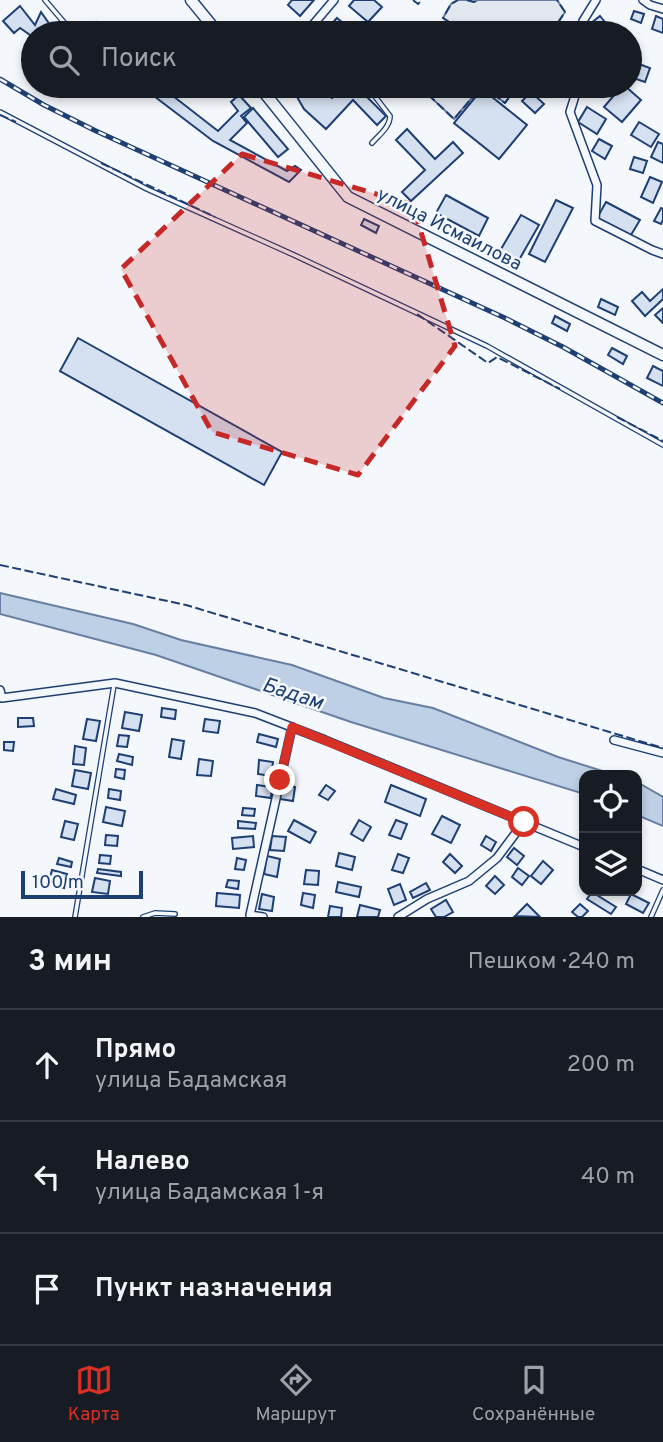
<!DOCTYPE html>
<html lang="ru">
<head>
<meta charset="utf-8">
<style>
  :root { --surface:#171b24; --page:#242831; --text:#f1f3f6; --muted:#9ea1a6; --line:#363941; --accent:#d93025 }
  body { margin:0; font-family:Overpass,sans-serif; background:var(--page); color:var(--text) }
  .controls { position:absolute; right:21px; bottom:21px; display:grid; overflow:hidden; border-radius:14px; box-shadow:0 4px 10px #0003 }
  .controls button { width:63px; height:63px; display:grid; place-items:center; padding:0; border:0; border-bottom:2px solid var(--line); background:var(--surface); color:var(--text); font:35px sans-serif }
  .scale { position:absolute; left:21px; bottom:18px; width:122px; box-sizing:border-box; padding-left:7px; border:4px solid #1d3f73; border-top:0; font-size:19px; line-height:24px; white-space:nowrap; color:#1d3f73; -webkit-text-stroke:5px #f4f7fb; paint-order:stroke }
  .stop { position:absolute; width:21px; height:21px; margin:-16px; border:5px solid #d93025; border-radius:50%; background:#fff }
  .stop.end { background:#d93025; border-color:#fff; box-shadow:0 2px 7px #0008 }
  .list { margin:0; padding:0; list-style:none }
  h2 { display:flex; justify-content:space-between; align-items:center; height:91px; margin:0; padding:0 28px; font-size:30px }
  h2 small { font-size:23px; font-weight:400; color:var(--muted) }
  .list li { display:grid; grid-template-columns:46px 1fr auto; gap:21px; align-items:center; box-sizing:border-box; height:112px; padding:0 28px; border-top:2px solid var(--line) }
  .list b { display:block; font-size:26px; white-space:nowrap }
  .list p { margin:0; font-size:23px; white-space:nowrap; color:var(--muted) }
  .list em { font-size:23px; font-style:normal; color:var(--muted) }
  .icon { flex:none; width:38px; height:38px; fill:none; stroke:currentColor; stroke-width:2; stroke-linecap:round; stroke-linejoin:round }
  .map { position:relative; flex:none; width:663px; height:917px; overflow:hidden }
  .search { position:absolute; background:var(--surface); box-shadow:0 4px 10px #0003; left:21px; right:21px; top:21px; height:77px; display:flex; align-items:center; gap:18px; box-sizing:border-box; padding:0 24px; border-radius:38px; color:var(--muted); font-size:26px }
  .sheet { height:427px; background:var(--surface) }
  nav { display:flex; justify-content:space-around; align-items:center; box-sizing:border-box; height:98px; border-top:2px solid var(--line); background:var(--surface); font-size:19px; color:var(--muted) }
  nav a { display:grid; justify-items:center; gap:4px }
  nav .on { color:var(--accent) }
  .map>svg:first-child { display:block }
  .parking { fill:#e3e8f0; stroke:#687fa3; stroke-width:2 }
  .water { fill:#bed0e5; stroke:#687fa3; stroke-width:2 }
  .building { fill:#d5e0f0; stroke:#1d3f73; stroke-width:2 }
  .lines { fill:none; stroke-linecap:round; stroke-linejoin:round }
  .lane-casing { stroke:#1d3f73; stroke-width:6 }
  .street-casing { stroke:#1d3f73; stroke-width:10 }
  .secondary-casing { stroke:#1d3f73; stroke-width:13 }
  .lane { stroke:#f4f7fb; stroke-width:3.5 }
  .street { stroke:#f4f7fb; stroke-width:7 }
  .secondary { stroke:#f4f7fb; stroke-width:10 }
  .rail-casing { stroke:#1d3f73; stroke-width:5 }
  .rail { stroke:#f4f7fb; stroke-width:2.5; stroke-dasharray:8; stroke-linecap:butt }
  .fence { stroke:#1d3f73; stroke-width:2; stroke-dasharray:9 3.5; stroke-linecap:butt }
  .route { stroke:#d93025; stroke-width:9 }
  .marked { fill:#c62828; fill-opacity:0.2; stroke:#c62828; stroke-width:5; stroke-dasharray:14 9; stroke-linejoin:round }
  .labels { text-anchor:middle; stroke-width:5; stroke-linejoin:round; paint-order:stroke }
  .street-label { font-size:19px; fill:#1d3f73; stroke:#f4f7fb }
  .water-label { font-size:21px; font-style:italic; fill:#1d3f73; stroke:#f4f7fb }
</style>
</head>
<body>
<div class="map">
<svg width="663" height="917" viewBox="0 0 663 917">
  <rect width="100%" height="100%" fill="#f4f7fb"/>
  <g class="parking">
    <polygon points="458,0 467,0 474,2 478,0 557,0 565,12 551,33 440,33 448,22 443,18 451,4"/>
    <polygon points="419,86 482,86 454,119"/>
    <polygon points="483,86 517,86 505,103"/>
  </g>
  <g class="water">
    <polygon points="0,593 133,624 181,640 292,665 384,698 433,708 558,757 615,775 584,775 584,794 351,722 156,655 0,614"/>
    <polygon points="637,782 663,797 663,826 637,815"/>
  </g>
  <g class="building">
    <polygon points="292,0 314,0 300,16 288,5"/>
    <polygon points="354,0 374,0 382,7 368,22 349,6"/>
    <polygon points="20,6 35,25 41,12 50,25 48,31 51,33 33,33 33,47 28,45 30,35 20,28 14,33 3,21"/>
    <polygon points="634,11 644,14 641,23 631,19"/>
    <polygon points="600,16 608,26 597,33 590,24"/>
    <polygon points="656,16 663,19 663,33 652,29"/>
    <polygon points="337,18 355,33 332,33 327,29"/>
    <polygon points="96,22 105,33 84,33"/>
    <polygon points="639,64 650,68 645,82 633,78"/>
    <polygon points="151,86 167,86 164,89 218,131 238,111 231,102 239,95 251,108 241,116 247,123 230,140 287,171 295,166 301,170 289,182 213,141 146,90"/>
    <polygon points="279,86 315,86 318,90 320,87 332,98 343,86 356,86 386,116 377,125 353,100 326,129 304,109 293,90 289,95"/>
    <polygon points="622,86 625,86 641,100 622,122 604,107"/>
    <polygon points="482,89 527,125 499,159 454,123"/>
    <polygon points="531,92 544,104 535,113 522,101"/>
    <polygon points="587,107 606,119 597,134 578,122"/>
    <polygon points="253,108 288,149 278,157 244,117"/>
    <polygon points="639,122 659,134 651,147 631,135"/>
    <polygon points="407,129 435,159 453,142 463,153 411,201 402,192 425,170 396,140"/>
    <polygon points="599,139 612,146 605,159 592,151"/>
    <polygon points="658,142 663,144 663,163 651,157"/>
    <polygon points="634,157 647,161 643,173 630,169"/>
    <polygon points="650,177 662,182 653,203 641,197"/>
    <polygon points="446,195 488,218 479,236 436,213"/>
    <polygon points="556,200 573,208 545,262 529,254"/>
    <polygon points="606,202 640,220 631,235 597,218"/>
    <polygon points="661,208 663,209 663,220 661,224 654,221"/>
    <polygon points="521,215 539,225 515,267 497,256"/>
    <polygon points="364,219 379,226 376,233 361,225"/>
    <polygon points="663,289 663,299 645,316 632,301 642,292 650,301"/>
    <polygon points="601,299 618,307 615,315 598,307"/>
    <polygon points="663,308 663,323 655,315"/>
    <polygon points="555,316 570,324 567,331 552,323"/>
    <polygon points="78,338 282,452 264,485 60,371"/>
    <polygon points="612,348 627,356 623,364 608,355"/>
    <polygon points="653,366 663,371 663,386 647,378"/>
    <polygon points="162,708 176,710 175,719 161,717"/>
    <polygon points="125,712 142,715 139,731 122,728"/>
    <polygon points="18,718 33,718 34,726 18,727"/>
    <polygon points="87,719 100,721 96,741 83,739"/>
    <polygon points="205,719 220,721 218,733 203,731"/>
    <polygon points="259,734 278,739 276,747 257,742"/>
    <polygon points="119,735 129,736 127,747 117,746"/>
    <polygon points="172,739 184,741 181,759 169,757"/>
    <polygon points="4,742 14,742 13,751 4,750"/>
    <polygon points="75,746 86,748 84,765 73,764"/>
    <polygon points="119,754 133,757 132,765 117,761"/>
    <polygon points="199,759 213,761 211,776 197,775"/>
    <polygon points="259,760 273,762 271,776 258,774"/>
    <polygon points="116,769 125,770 124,779 115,777"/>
    <polygon points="75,770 91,773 88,789 72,786"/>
    <polygon points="257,785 272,787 271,798 256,796"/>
    <polygon points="281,785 295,787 293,801 280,799"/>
    <polygon points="326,785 335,791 328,800 319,795"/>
    <polygon points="391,785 426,799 420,816 385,802"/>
    <polygon points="56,789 76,795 74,804 53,799"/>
    <polygon points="109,789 121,791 120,800 108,798"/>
    <polygon points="106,807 125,811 122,826 103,822"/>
    <polygon points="243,808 255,809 254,816 242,815"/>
    <polygon points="442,816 460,825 451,843 432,834"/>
    <polygon points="294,820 316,832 310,843 288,831"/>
    <polygon points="359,820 371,827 363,841 351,834"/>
    <polygon points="396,820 407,824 401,839 389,835"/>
    <polygon points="65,821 78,824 74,840 61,837"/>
    <polygon points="238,821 256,823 255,829 238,828"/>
    <polygon points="106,835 118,836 117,846 105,845"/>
    <polygon points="253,836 254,847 233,849 232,838"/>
    <polygon points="272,836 286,837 284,851 270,850"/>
    <polygon points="486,836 496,842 491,851 481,845"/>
    <polygon points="514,848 524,856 517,865 507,857"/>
    <polygon points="339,853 355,857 352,870 336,866"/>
    <polygon points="398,854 409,858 403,873 392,870"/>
    <polygon points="450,854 462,866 455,873 443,862"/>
    <polygon points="100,855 111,856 110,864 99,863"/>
    <polygon points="267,856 280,859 277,877 264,874"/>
    <polygon points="59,858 72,862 71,867 57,864"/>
    <polygon points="237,858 246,860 244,870 235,869"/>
    <polygon points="543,861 553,870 541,884 531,876"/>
    <polygon points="518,868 529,876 522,885 512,877"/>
    <polygon points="98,869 121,872 121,876 97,873"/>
    <polygon points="52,870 67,874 64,888 48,884"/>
    <polygon points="306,870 319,871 318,885 304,884"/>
    <polygon points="495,876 504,885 495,894 486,886"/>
    <polygon points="95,878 110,881 108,894 92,892"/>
    <polygon points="228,880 239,881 238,889 226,887"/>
    <polygon points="338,882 361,887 359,897 336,892"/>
    <polygon points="426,883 430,890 413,898 410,892"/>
    <polygon points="400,884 406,900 394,905 388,889"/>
    <polygon points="592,892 616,907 611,914 587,899"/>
    <polygon points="217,893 240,895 239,908 216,906"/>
    <polygon points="303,893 315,895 313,908 301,905"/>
    <polygon points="262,894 274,897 272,911 259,909"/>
    <polygon points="631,894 649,903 643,913 626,904"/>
    <polygon points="446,900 453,912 444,917 436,917 431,909"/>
    <polygon points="527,904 540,917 515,916"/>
    <polygon points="580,904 588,911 582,917 578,917 572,912"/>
    <polygon points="360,905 380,910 378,917 357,917"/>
    <polygon points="330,906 342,908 341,917 328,917"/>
  </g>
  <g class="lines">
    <defs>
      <g id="lane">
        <polyline points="45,0 73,33"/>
        <polyline points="203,33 211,28"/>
        <polyline points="117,86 123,93 132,86"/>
        <path d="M367,86L390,116C390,127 379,135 372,143"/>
        <polyline points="0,112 147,189 294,255 487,346 663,445"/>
        <polyline points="75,917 114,685"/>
        <polyline points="143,917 155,913 175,914"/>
        <polyline points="651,917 663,890"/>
      </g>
      <g id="street">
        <polyline points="643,0 650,5 663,9"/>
        <polyline points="306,33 334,0"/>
        <polyline points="580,33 583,21 596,0"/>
        <polyline points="578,86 570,112 597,185 595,221 652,250 663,254"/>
        <polyline points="0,690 2,698 115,683 255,713 325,740 584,847"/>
        <polyline points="614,740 663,753"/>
        <polyline points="637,869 663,880"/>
        <polyline points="263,917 250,915 292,727"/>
        <polyline points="398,917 427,899 469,881 497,858 524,822"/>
      </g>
      <g id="secondary">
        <polyline points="191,0 218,33"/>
        <polyline points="259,86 348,197 663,355"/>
      </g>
    </defs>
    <use href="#lane" class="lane-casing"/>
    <use href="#street" class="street-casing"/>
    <use href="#secondary" class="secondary-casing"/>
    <use href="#lane" class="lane"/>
    <use href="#street" class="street"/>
    <use href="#secondary" class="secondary"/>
    <defs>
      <polyline id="rail" points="0,79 44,105 96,131 505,318 563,347 663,403"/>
    </defs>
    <use href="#rail" class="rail-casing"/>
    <use href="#rail" class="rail"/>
    <g class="fence">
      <polyline points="413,0 418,4 422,0"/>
      <polyline points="467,0 474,2 477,0"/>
      <polyline points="440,33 448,21 443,18 451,4 458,0"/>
      <polyline points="551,33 565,12 557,0"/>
      <polyline points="419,86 454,119 482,86"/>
      <polyline points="483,86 505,103 517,86"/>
      <polyline points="0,115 16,122"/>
      <polyline points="101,163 215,217"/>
      <polyline points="417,314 488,363 497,357 560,389"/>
      <polyline points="617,417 663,441"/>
      <polyline points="0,565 186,605 663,748"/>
    </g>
  </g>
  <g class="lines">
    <polyline class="route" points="280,780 292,727 524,822"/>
  </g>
  <path class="marked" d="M242,154L413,205L455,346L358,475L212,432L121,269Z"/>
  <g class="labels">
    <g class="street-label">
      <text transform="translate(450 228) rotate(27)" y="7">улица Исмаилова</text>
    </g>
    <g class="water-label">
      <text transform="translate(293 693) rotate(18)" y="7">Бадам</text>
    </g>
  </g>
</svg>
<div class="controls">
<button><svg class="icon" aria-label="locate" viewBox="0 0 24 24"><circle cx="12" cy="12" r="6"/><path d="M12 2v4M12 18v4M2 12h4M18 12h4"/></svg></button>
<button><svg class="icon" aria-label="layers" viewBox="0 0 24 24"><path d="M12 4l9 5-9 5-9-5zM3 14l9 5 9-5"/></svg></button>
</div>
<div class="scale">100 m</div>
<div class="stop" style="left:524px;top:822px"></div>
<div class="stop end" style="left:280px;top:780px"></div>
<div class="search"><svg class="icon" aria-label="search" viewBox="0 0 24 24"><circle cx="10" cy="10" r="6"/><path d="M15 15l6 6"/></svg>Поиск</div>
</div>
<section class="sheet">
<h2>3 мин<small>Пешком · 240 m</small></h2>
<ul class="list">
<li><svg class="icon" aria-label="ahead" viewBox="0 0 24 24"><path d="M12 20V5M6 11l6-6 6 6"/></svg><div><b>Прямо</b><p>улица Бадамская</p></div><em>200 m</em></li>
<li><svg class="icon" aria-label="left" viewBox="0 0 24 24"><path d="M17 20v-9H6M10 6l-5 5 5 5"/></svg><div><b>Налево</b><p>улица Бадамская 1-я</p></div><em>40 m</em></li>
<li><svg class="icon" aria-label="arrive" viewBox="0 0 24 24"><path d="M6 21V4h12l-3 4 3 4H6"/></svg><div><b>Пункт назначения</b></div></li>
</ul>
</section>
<nav>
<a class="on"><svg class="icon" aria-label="map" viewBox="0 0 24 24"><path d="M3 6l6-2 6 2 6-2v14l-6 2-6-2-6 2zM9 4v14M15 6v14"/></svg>Карта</a>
<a><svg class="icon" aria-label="directions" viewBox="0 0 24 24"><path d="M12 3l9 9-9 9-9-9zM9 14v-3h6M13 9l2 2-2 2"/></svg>Маршрут</a>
<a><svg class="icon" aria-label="saved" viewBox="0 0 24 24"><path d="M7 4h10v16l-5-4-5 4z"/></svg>Сохранённые</a>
</nav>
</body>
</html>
